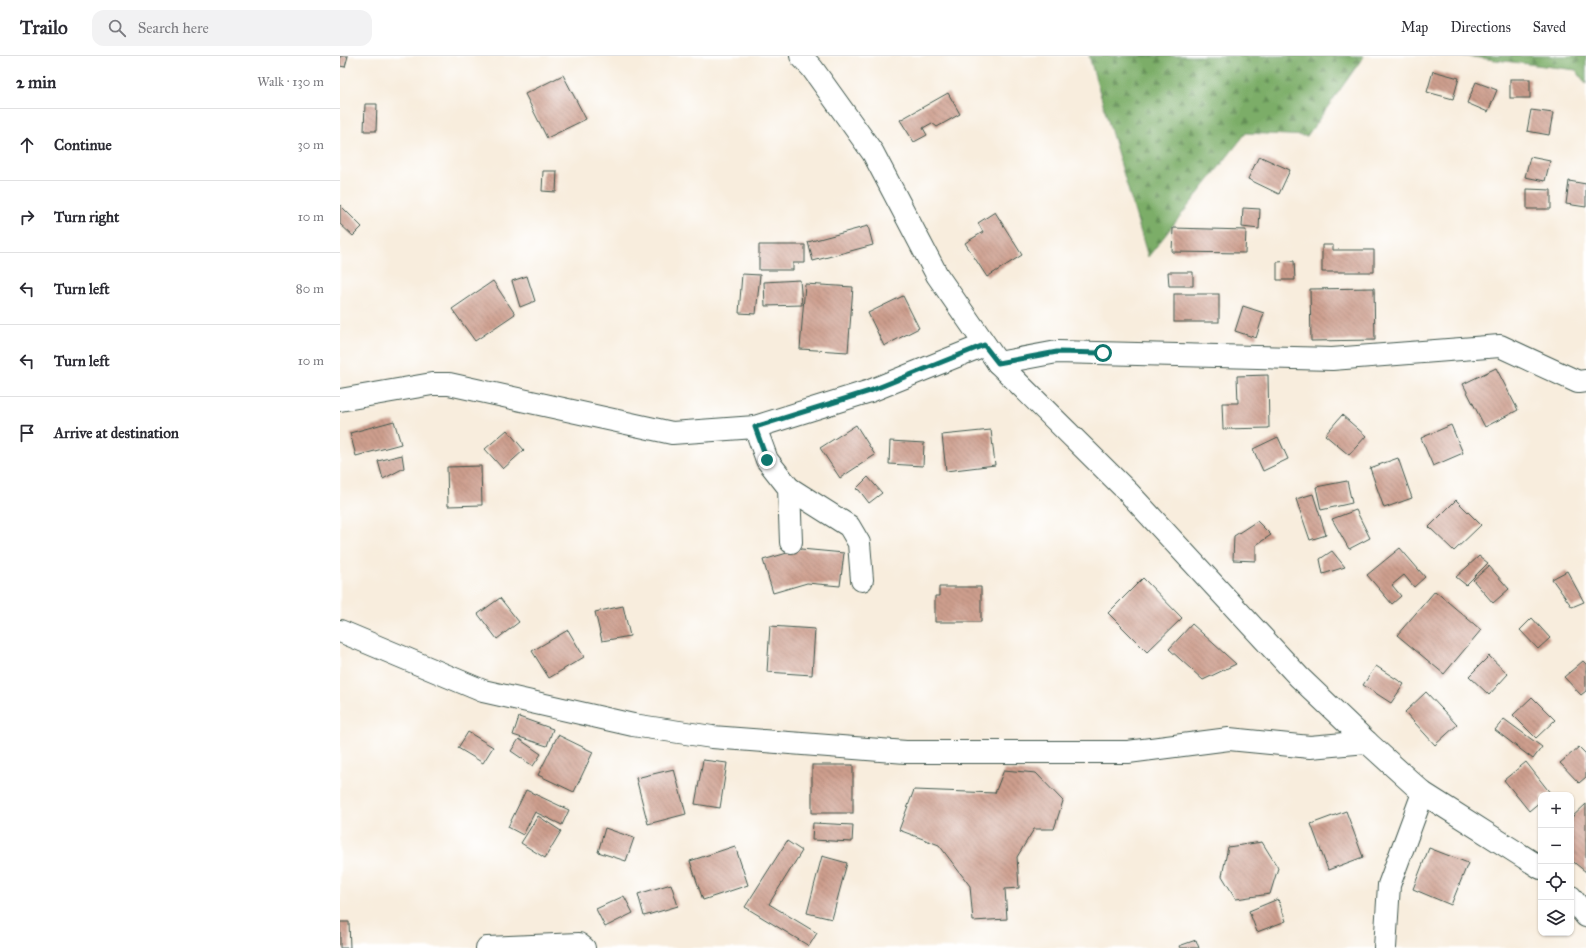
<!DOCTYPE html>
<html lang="en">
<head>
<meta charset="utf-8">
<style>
  :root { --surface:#fff; --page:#f2f2f3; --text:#2b2b33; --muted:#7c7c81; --line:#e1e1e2 }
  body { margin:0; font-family:"IM FELL Great Primer",serif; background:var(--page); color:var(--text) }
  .controls { position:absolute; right:12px; bottom:12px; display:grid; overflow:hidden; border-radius:8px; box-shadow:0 1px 3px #0004 }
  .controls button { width:36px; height:36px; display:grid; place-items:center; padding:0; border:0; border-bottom:1px solid var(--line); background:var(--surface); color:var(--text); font:20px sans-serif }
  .stop { position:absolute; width:12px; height:12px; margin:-9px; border:3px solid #0f766e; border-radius:50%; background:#fff }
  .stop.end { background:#0f766e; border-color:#fff; box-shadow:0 1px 4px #0008 }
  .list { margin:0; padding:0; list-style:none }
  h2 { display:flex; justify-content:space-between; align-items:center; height:52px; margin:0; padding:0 16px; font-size:17px }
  h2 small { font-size:13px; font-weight:400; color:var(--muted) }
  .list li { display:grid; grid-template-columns:26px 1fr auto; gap:12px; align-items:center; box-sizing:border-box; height:72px; padding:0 16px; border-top:1px solid var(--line) }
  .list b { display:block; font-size:15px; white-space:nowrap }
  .list em { font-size:13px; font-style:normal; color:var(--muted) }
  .icon { flex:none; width:22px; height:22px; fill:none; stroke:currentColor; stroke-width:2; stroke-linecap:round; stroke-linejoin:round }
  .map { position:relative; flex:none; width:1246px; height:892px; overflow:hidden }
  header { display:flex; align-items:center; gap:24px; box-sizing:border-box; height:56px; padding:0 20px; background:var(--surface); border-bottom:1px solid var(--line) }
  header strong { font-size:19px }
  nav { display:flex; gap:22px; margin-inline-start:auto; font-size:14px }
  .search { width:280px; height:36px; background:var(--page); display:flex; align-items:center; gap:10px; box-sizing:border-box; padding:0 14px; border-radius:12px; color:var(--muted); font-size:15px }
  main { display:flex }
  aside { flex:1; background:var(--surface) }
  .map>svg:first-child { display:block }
  .forest { fill:url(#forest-firs); stroke:#4d754e }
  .building { fill:url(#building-back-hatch) }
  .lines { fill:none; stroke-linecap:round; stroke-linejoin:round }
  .minor-casing { stroke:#40574d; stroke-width:24 }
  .major-casing { stroke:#40574d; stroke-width:24 }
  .minor { stroke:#fff; stroke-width:22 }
  .major { stroke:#fff; stroke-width:22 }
  .route { stroke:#0f766e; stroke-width:5 }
</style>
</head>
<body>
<header>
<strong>Trailo</strong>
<div class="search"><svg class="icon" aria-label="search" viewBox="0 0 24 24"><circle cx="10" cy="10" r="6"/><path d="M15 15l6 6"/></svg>Search here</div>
<nav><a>Map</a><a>Directions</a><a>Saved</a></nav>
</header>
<main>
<aside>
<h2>2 min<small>Walk · 130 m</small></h2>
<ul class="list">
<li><svg class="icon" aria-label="ahead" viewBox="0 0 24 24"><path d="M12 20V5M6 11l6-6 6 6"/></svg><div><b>Continue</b></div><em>30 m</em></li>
<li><svg class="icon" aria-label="right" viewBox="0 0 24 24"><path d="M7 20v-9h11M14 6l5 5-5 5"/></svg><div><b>Turn right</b></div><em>10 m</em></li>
<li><svg class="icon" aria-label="left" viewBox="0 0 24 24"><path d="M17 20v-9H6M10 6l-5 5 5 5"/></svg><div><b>Turn left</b></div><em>80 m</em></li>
<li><svg class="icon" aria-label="left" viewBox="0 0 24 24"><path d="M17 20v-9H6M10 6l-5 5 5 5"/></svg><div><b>Turn left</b></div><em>10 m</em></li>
<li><svg class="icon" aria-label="arrive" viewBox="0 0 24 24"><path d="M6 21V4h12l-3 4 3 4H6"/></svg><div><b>Arrive at destination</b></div></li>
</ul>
</aside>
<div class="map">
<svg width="1246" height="892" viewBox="0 0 1246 892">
  <defs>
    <pattern id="forest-firs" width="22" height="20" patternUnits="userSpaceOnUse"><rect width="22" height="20" fill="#7bad68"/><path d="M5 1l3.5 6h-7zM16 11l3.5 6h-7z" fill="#648e56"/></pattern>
    <pattern id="building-back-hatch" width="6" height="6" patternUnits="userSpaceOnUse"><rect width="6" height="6" fill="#cd9e8d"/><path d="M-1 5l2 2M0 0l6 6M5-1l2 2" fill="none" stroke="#a68274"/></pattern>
  </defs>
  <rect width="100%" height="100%" fill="#fff"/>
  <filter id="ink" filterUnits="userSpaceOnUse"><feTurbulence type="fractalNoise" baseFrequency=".025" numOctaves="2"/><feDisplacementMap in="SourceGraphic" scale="8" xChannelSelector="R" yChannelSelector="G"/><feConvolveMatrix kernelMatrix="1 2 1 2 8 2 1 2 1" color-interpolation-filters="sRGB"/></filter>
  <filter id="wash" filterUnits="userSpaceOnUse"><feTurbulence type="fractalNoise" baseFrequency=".012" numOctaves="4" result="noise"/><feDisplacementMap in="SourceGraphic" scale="16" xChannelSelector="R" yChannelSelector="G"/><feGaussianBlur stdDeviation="0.9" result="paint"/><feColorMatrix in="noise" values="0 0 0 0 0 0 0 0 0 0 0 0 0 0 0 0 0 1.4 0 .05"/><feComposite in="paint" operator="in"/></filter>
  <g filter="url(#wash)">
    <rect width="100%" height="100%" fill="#f8eddd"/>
    <g class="forest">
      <polygon points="749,0 1024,0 967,80 906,77 808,201"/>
      <polygon points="1124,0 1246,0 1246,28 1236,14"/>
    </g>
    <g id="blocks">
      <g class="building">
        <polygon points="0,0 8,0 5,11 0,10"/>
        <polygon points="1093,15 1119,22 1113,43 1087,36"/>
        <polygon points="223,19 246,63 207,82 185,38"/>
        <rect x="1170" y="23" width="20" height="19"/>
        <polygon points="1136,26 1157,34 1148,56 1127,47"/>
        <polygon points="608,37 620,58 597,71 592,67 583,72 587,79 574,86 560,64"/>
        <polygon points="25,48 37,48 36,75 24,75"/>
        <polygon points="1191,54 1213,57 1209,79 1187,75"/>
        <polygon points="919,100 950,114 939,138 908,123"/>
        <polygon points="1190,101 1210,105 1205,125 1185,121"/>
        <polygon points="203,115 217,115 216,136 202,135"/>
        <polygon points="1229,125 1246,128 1246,151 1226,148"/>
        <polygon points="1187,133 1211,134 1211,153 1187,153"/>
        <polygon points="0,149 22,171 13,180 0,168"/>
        <polygon points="903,152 920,153 919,173 902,171"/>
        <polygon points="655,156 682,199 647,221 625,187 643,176 638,167"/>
        <polygon points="528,170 533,189 473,205 468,186"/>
        <polygon points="833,172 906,174 905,197 832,196"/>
        <polygon points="419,189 465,189 465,207 453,207 453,214 419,214"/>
        <polygon points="982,189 993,189 993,194 1034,194 1034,216 982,216"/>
        <polygon points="954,205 955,224 937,224 937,206"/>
        <polygon points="828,216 853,216 853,230 829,230"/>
        <polygon points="402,218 420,219 416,258 399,257"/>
        <polygon points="187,220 195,245 180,251 172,225"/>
        <polygon points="460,224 462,249 425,250 424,226"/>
        <polygon points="153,225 175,258 135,285 112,253"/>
        <polygon points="465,228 513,231 508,296 460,293"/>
        <polygon points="1034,232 1035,284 971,285 970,233"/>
        <rect x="834" y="238" width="45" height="28"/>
        <polygon points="563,240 579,272 544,290 528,257"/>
        <polygon points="903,250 924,257 916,282 895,275"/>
        <polygon points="1156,312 1178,354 1145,371 1123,328"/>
        <polygon points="928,319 929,372 883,373 882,347 898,347 897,320"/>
        <polygon points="1002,359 1026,380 1009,399 985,379"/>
        <polygon points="54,365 61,388 16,400 10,377"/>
        <polygon points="516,369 535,399 500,422 480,392"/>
        <polygon points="1111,369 1123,397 1093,410 1081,382"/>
        <polygon points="167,374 184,394 163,413 145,393"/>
        <polygon points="651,374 655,409 606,415 602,379"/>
        <polygon points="938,381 948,403 923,415 913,393"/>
        <polygon points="550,385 584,387 583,410 549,408"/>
        <polygon points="62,399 64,412 43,423 38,405"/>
        <polygon points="1058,402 1072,442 1044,452 1030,412"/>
        <polygon points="141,410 142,449 108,450 107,411"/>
        <polygon points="528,421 542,437 529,447 519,434 516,433"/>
        <polygon points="1007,425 1012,447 981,454 976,431"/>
        <polygon points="973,438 986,479 970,484 956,443"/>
        <polygon points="1116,444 1141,469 1114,495 1089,471"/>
        <polygon points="1016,454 1030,482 1009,493 992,463"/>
        <polygon points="917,465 931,479 916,489 916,505 893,504 894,480"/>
        <polygon points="1060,492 1085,521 1074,531 1064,519 1052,529 1061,540 1052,548 1027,519"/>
        <polygon points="461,493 504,497 500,530 467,527 433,537 423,504"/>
        <polygon points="992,495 1005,511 983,518 980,503"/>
        <polygon points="1139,500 1148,507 1126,529 1116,521"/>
        <polygon points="1149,510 1169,533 1153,547 1133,524"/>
        <polygon points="1227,515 1244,546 1232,551 1212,523"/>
        <polygon points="803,522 842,562 807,596 768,557"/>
        <polygon points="599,531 641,531 641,566 595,566 595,540 599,540"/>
        <polygon points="1095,535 1141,574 1104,618 1057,579"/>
        <polygon points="160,542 179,566 157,583 138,558"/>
        <polygon points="283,550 290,580 262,585 255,556"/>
        <polygon points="1192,562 1210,582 1198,593 1180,574"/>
        <polygon points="852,568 896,608 863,624 829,593"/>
        <polygon points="430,570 475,573 472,619 427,616"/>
        <polygon points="228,574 244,601 209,622 192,595"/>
        <polygon points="1149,600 1168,618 1149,639 1129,620"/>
        <polygon points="1243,605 1246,608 1246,635 1241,639 1224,621"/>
        <polygon points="1036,610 1064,628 1051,647 1023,629"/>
        <polygon points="1086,636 1117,669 1095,689 1065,656"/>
        <polygon points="1192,641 1215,664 1196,682 1173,659"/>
        <polygon points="179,661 213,673 207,690 173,679"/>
        <polygon points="1164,663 1202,691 1193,703 1155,674"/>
        <polygon points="128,676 153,691 143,707 118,692"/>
        <polygon points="218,679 253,696 234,736 198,719"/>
        <polygon points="179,683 201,698 193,710 171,695"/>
        <polygon points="1239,691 1246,698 1246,721 1239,727 1220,707"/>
        <polygon points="363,704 387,707 380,752 355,748"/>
        <polygon points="1186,706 1211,738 1201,739 1201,745 1189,755 1164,724"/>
        <rect x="472" y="709" width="41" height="48"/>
        <polygon points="334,713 346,758 308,768 296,722"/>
        <polygon points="664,714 696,717 723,745 714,773 694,773 677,801 679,832 665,833 667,863 633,865 630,830 599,789 559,774 574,734 655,737"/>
        <polygon points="186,734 229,754 222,769 195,756 183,779 168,771"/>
        <polygon points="1246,748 1246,816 1231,804 1231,762"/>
        <polygon points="1006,755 1023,801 988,814 971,768"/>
        <polygon points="198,760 221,775 205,802 181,787"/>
        <polygon points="473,767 513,769 512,786 472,784"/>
        <polygon points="265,772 294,782 286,805 258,796"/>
        <polygon points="447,785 462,795 429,848 477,877 469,890 405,851"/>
        <polygon points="922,786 938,812 930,838 896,843 882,820 888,791"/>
        <polygon points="395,790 408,829 363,844 350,805"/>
        <polygon points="1089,792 1128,807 1111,849 1073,833"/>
        <polygon points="482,800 507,807 492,863 467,857"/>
        <polygon points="331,828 338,850 304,860 298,838"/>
        <polygon points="284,840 293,857 265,871 256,853"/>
        <polygon points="938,843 946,865 917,876 909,855"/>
        <polygon points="0,866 9,866 10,892 0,892"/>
        <polygon points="856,884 859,892 840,892 839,890"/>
      </g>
    </g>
  </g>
  <g filter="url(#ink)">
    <use href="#blocks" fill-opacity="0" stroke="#40574d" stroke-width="1"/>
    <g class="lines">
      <defs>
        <g id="minor">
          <polyline points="658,307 717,296 992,303 1160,290 1238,326 1246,325"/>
          <polyline points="0,344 92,328 109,328 332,377 415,371 530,335 644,289"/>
          <polyline points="415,371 427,404 449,432 451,486"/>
          <polyline points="449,432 509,470 519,487 522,524"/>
          <polyline points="0,575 143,635 293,669 372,681 566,696 788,696 889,683 970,691 1027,686"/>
          <polyline points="147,892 239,888 244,892"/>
          <polyline points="1045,892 1049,829 1083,737"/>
        </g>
        <g id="major">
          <polyline points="461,0 472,12 533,97 597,219 658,307 788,436 959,621 1027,686 1083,737 1201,812"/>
          <polyline points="1231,841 1246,860"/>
        </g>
      </defs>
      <use href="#minor" class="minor-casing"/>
      <use href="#major" class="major-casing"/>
      <use href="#minor" class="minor"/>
      <use href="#major" class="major"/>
    </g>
  </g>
  <g class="lines" filter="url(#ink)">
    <polyline class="route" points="427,404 415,371 530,335 644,289 658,307 717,296 763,297"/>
  </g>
</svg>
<div class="controls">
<button>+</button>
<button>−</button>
<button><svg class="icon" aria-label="locate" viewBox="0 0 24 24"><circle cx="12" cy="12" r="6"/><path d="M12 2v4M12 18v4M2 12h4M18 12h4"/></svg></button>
<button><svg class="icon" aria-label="layers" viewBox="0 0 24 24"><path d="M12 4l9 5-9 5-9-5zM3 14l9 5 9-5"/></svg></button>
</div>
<div class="stop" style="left:763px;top:297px"></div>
<div class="stop end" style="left:427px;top:404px"></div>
</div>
</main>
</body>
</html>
